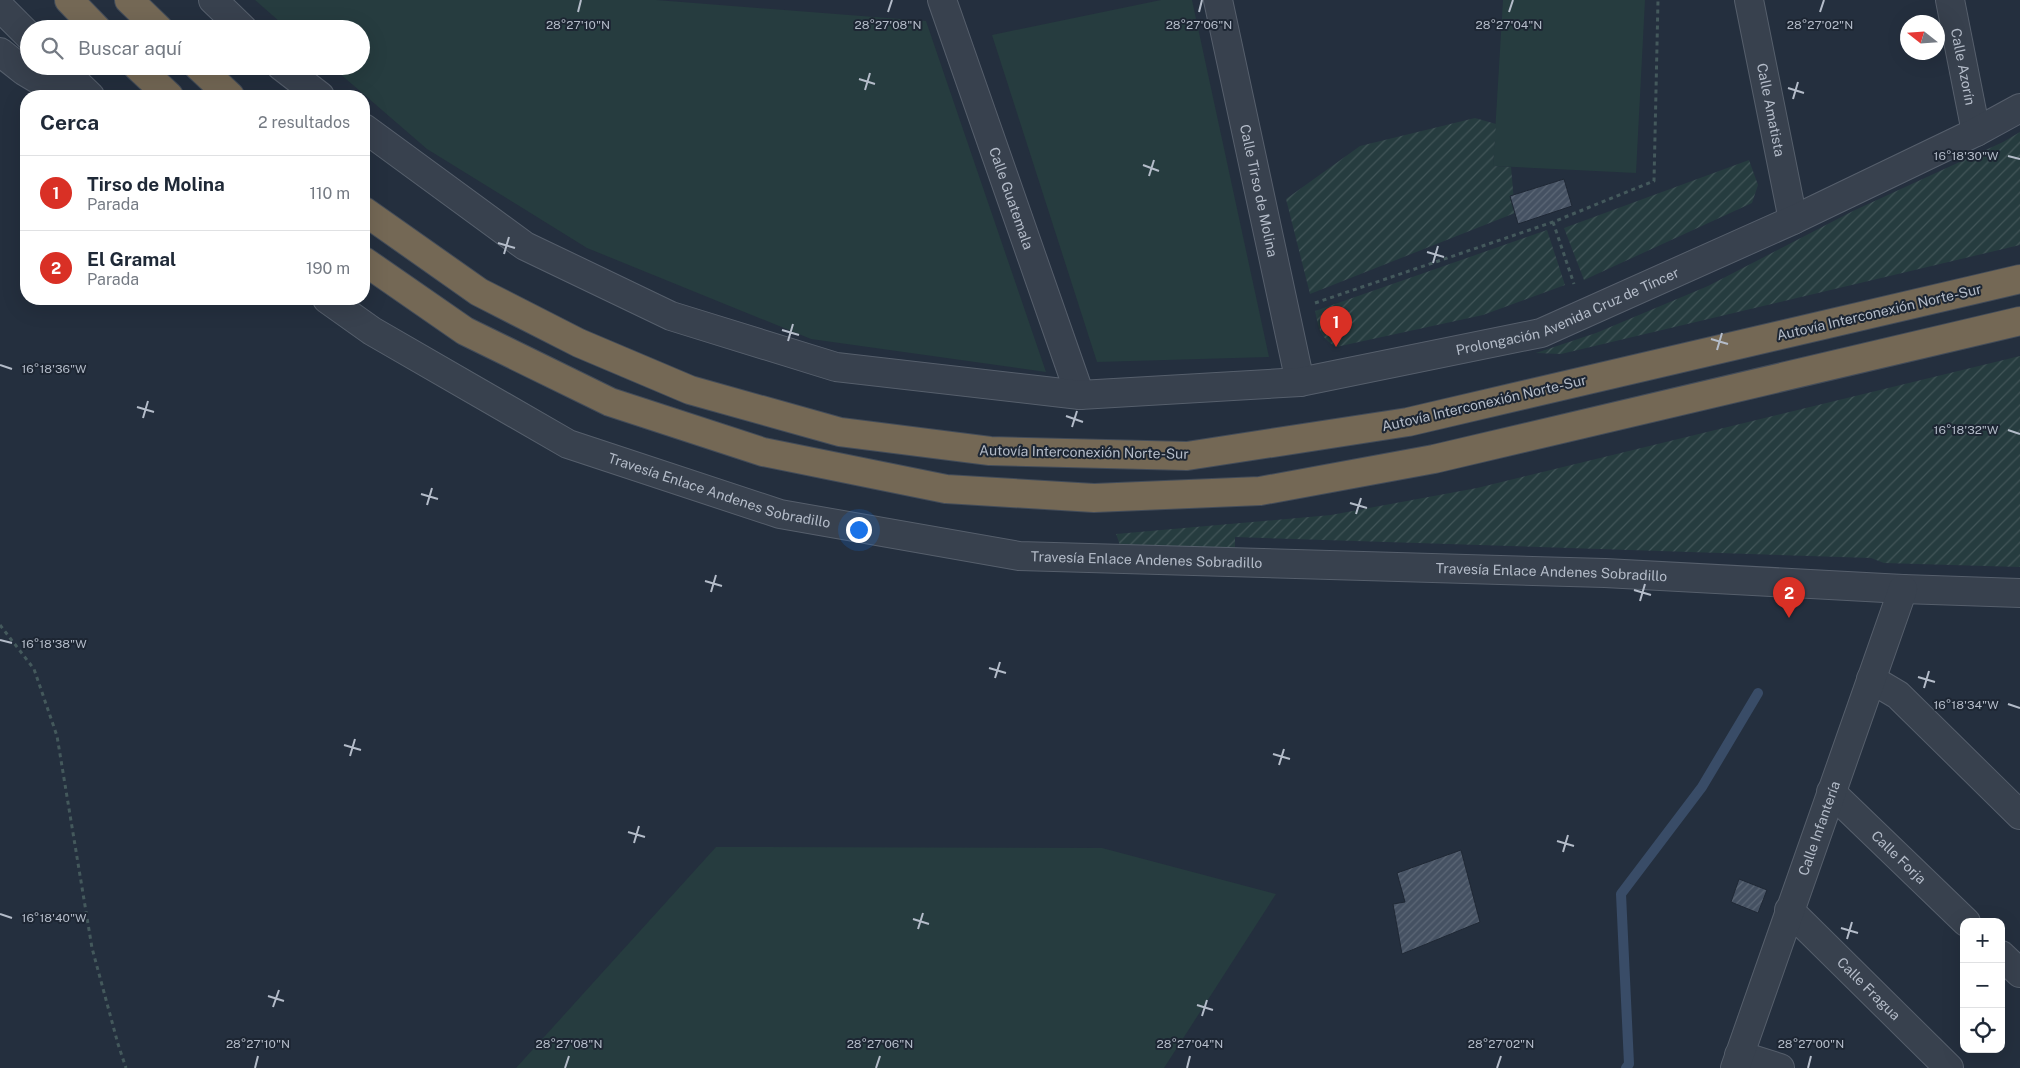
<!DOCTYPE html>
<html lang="es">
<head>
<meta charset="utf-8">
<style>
  :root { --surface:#fff; --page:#f2f2f3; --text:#1f2937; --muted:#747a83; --line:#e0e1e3; --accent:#d93025 }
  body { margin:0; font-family:"Public Sans",sans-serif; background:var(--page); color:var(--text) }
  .controls { position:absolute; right:15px; bottom:15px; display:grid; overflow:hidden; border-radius:10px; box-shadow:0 5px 20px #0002 }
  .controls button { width:45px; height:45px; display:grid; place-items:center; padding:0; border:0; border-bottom:1px solid var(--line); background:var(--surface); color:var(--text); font:25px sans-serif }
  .compass { position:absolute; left:1900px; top:15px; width:45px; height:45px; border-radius:50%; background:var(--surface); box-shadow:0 5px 20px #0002; rotate:287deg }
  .you { position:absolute; left:858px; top:529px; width:18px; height:18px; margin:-12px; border:4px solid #fff; border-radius:50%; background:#1a73e8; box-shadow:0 0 0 8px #1a73e833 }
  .badge { display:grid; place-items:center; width:32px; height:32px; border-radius:50%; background:var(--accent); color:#fff; font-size:16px; font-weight:700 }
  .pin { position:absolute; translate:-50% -41px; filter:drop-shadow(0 1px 2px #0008) }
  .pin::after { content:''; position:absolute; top:26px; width:18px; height:15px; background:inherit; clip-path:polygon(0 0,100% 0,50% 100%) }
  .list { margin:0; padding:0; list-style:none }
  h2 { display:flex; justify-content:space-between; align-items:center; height:65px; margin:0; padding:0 20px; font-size:21px }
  h2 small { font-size:16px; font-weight:400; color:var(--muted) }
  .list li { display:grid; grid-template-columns:32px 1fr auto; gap:15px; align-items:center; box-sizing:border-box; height:75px; padding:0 20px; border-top:1px solid var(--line) }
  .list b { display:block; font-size:19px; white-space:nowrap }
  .list p { margin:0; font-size:16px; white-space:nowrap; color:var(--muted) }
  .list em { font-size:16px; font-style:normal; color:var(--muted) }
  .icon { flex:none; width:28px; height:28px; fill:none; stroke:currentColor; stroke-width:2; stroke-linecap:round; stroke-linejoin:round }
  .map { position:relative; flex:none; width:2020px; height:1068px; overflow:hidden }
  .search { position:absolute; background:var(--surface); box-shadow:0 5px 20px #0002; left:20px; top:20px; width:350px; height:55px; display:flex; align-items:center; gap:12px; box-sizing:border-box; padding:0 18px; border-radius:28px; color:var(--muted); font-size:19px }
  .panel { position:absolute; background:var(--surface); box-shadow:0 5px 20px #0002; left:20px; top:90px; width:350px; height:215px; border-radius:20px }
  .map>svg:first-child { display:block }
  .grass { fill:#263c3f }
  .garden { fill:url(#garden-furrows) }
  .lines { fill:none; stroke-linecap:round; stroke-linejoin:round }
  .stream { stroke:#394c67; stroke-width:10 }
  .building { fill:url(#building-hatch); stroke:#1f2835 }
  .minor-casing { stroke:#565f6c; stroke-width:30 }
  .highway-casing { stroke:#434c59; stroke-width:30 }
  .path { stroke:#44595c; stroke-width:3; stroke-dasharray:4 4; stroke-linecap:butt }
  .minor { stroke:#38414e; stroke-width:28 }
  .highway { stroke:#746855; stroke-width:28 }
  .ticks { fill:none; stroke:#b4bcc9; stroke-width:2 }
  .labels { text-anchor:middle; stroke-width:4; stroke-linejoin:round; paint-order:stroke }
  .street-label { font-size:14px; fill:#b4bcc9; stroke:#1d2633 }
  .ticks-label { font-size:12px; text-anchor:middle; fill:#b4bcc9; stroke:#1d2633; stroke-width:4; stroke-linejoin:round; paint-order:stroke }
</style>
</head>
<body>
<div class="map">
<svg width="2020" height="1068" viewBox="0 0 2020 1068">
  <defs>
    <pattern id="garden-furrows" width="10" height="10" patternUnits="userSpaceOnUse" patternTransform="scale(1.25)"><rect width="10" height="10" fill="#263c3f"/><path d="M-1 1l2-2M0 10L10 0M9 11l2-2" fill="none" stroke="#435659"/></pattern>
    <pattern id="building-hatch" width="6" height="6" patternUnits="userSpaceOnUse" patternTransform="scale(1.25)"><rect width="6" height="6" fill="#455162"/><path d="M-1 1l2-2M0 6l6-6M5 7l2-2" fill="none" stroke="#5d6877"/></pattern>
  </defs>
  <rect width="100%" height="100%" fill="#242f3e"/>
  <g class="grass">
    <polygon points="255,0 656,0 926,21 1046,372 811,339 587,248 427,149 331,66 361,66 361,29 288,29"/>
    <polygon points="1161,0 1192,0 1269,357 1097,362 992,35"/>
    <polygon points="1503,0 1645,0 1636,173 1493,166"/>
    <polygon points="716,847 1102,848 1276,894 1164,1068 516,1068"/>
  </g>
  <g class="garden">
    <polygon points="1475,118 1496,124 1493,166 1511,167 1515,213 1310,294 1286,199 1360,146"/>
    <polygon points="2020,132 2020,245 1561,354 1536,353 1596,333 1708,286 1853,211 2003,142"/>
    <polygon points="1749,160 1758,185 1752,203 1584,280 1564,228"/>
    <path d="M1547,230L1565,285L1483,315L1336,347C1319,336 1319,329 1315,311Z"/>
    <polygon points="2020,356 2020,567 1884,563 1871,558 1235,537 1235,548 1145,549 1120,545 1116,534 1331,515 1477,488"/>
  </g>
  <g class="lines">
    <polyline class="stream" points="1626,1068 1629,1064 1621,894 1702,787 1758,693"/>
  </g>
  <g class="building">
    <polygon points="1564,179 1572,206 1518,224 1510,196"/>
    <polygon points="1461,850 1480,922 1402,954 1393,904 1405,902 1397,873"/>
    <polygon points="1739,879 1767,890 1758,913 1731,902"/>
  </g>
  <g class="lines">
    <defs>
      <g id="minor">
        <polyline points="213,0 243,29"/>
        <path id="s1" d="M942,0L1080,395"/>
        <path id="s2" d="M1218,0L1300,382"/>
        <path id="s3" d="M1749,0L1793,220"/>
        <path id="s4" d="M1950,0L1976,132"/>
        <polyline points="0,7 29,36"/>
        <polyline points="0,52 24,71 66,96"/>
        <polyline points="59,66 90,96"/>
        <polyline points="281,66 320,96"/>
        <path id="s5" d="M364,128L525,246L671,316L836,367L1080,395L1300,382L1541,333L1793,220L1976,132L2020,108"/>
        <path id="s6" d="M327,299L372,331L568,444L780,514L1019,556L1605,573L1903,589L2020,593"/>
        <polyline points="1871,679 1898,695 2020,815"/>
        <path id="s7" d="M1831,792L1966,922"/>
        <path id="s8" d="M1789,910L1949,1068"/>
        <polyline points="2001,955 2020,973"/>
        <polyline points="1739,1055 1780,1068"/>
        <path id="s9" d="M1735,1068L1903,589"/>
      </g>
      <g id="highway">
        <polyline points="69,0 97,29"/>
        <polyline points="129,0 159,29"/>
        <polyline points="137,66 169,96"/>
        <polyline points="198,66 230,96"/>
        <polyline points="364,211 479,292 579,343 690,390 840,432 990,451 1187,456 1408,422 2020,279"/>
        <polyline points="364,261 465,331 610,402 763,452 946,489 1094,498 1260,491 1434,459 2020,321"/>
      </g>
    </defs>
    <use href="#minor" class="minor-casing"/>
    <use href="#highway" class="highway-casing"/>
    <g class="path">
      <polyline points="1553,222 1574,284"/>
      <polyline points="1315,303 1553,222 1654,181 1658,0"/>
      <polyline points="0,625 34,669 57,736 92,948 118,1044 126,1068"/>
    </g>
    <use href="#minor" class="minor"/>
    <use href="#highway" class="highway"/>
  </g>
  <path class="ticks" d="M578,12L581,0M888,12L892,0M1199,12L1202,0M1509,12L1513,0M1820,12L1824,0M859,79L875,84M1788,88L1804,93M865,90L870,73M1793,99L1798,82M2008,156L2020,159M1143,165L1159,171M1149,176L1154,160M498,243L515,248M1427,252L1444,257M504,254L509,237M1433,263L1438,246M782,330L799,335M1711,339L1728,344M788,341L793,324M1717,350L1722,333M0,365L12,369M137,407L154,412M1066,416L1083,422M143,418L148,401M1072,427L1077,411M2008,430L2020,434M421,494L438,499M1350,503L1367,508M427,505L432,488M1356,514L1361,498M705,581L722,586M1634,590L1651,595M711,592L716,575M1640,601L1645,584M0,640L12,643M989,668L1006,673M1918,677L1935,682M995,678L1000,662M1924,688L1929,671M2008,704L2020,708M344,745L361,750M1273,754L1290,759M350,756L355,739M1279,765L1284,749M628,832L645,837M1557,841L1574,846M634,843L639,826M1563,852L1568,835M0,914L12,918M913,919L929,924M1841,928L1858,933M918,929L923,913M1847,939L1852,922M268,996L284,1001M1197,1005L1213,1010M273,1007L279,990M1202,1016L1207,1000M255,1068L258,1056M565,1068L569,1056M876,1068L880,1056M1187,1068L1190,1056M1497,1068L1501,1056M1808,1068L1811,1056"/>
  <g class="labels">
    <g class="street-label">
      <text dy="5" stroke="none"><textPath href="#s4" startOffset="68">Calle Azorín</textPath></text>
      <text dy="5" stroke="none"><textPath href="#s3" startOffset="112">Calle Amatista</textPath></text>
      <text dy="5" stroke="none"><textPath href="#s2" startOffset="195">Calle Tirso de Molina</textPath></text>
      <text dy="5" stroke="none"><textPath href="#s1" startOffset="210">Calle Guatemala</textPath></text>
      <text dy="5" stroke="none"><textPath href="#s5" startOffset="1278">Prolongación Avenida Cruz de Tíncer</textPath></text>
      <text transform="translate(1879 312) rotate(-13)" y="5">Autovía Interconexión Norte-Sur</text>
      <text transform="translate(1484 403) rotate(-13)" y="5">Autovía Interconexión Norte-Sur</text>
      <text transform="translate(1084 452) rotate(1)" y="5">Autovía Interconexión Norte-Sur</text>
      <text dy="5" stroke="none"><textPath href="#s6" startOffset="440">Travesía Enlace Andenes Sobradillo</textPath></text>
      <text dy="5" stroke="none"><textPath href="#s6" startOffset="875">Travesía Enlace Andenes Sobradillo</textPath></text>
      <text dy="5" stroke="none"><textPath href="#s6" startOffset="1280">Travesía Enlace Andenes Sobradillo</textPath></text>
      <text dy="5" stroke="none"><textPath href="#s9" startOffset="254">Calle Infantería</textPath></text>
      <text dy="5" stroke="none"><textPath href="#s7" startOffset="94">Calle Forja</textPath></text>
      <text dy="5" stroke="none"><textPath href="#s8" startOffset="112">Calle Fragua</textPath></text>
    </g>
  </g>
  <g class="ticks-label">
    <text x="578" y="29">28°27'10"N</text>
    <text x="888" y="29">28°27'08"N</text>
    <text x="1199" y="29">28°27'06"N</text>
    <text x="1509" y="29">28°27'04"N</text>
    <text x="1820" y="29">28°27'02"N</text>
    <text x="1966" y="160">16°18'30"W</text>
    <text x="54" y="373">16°18'36"W</text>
    <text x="1966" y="434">16°18'32"W</text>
    <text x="54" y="648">16°18'38"W</text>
    <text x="1966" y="709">16°18'34"W</text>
    <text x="54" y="922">16°18'40"W</text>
    <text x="258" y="1048">28°27'10"N</text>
    <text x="569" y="1048">28°27'08"N</text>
    <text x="880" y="1048">28°27'06"N</text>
    <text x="1190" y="1048">28°27'04"N</text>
    <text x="1501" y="1048">28°27'02"N</text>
    <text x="1811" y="1048">28°27'00"N</text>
  </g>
</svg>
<div class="controls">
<button>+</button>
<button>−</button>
<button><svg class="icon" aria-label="locate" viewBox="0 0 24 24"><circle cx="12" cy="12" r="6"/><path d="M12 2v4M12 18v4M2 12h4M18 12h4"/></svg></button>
</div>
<svg class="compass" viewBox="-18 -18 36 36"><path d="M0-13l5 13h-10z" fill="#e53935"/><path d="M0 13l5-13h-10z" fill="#747a83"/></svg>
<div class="you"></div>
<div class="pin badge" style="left:1336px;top:347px">1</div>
<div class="pin badge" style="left:1789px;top:618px">2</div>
<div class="search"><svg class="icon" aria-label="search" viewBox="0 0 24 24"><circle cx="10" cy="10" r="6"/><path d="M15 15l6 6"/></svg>Buscar aquí</div>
<section class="panel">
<h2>Cerca<small>2 resultados</small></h2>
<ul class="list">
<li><span class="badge">1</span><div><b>Tirso de Molina</b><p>Parada</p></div><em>110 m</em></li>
<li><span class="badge">2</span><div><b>El Gramal</b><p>Parada</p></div><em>190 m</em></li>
</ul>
</section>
</div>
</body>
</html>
